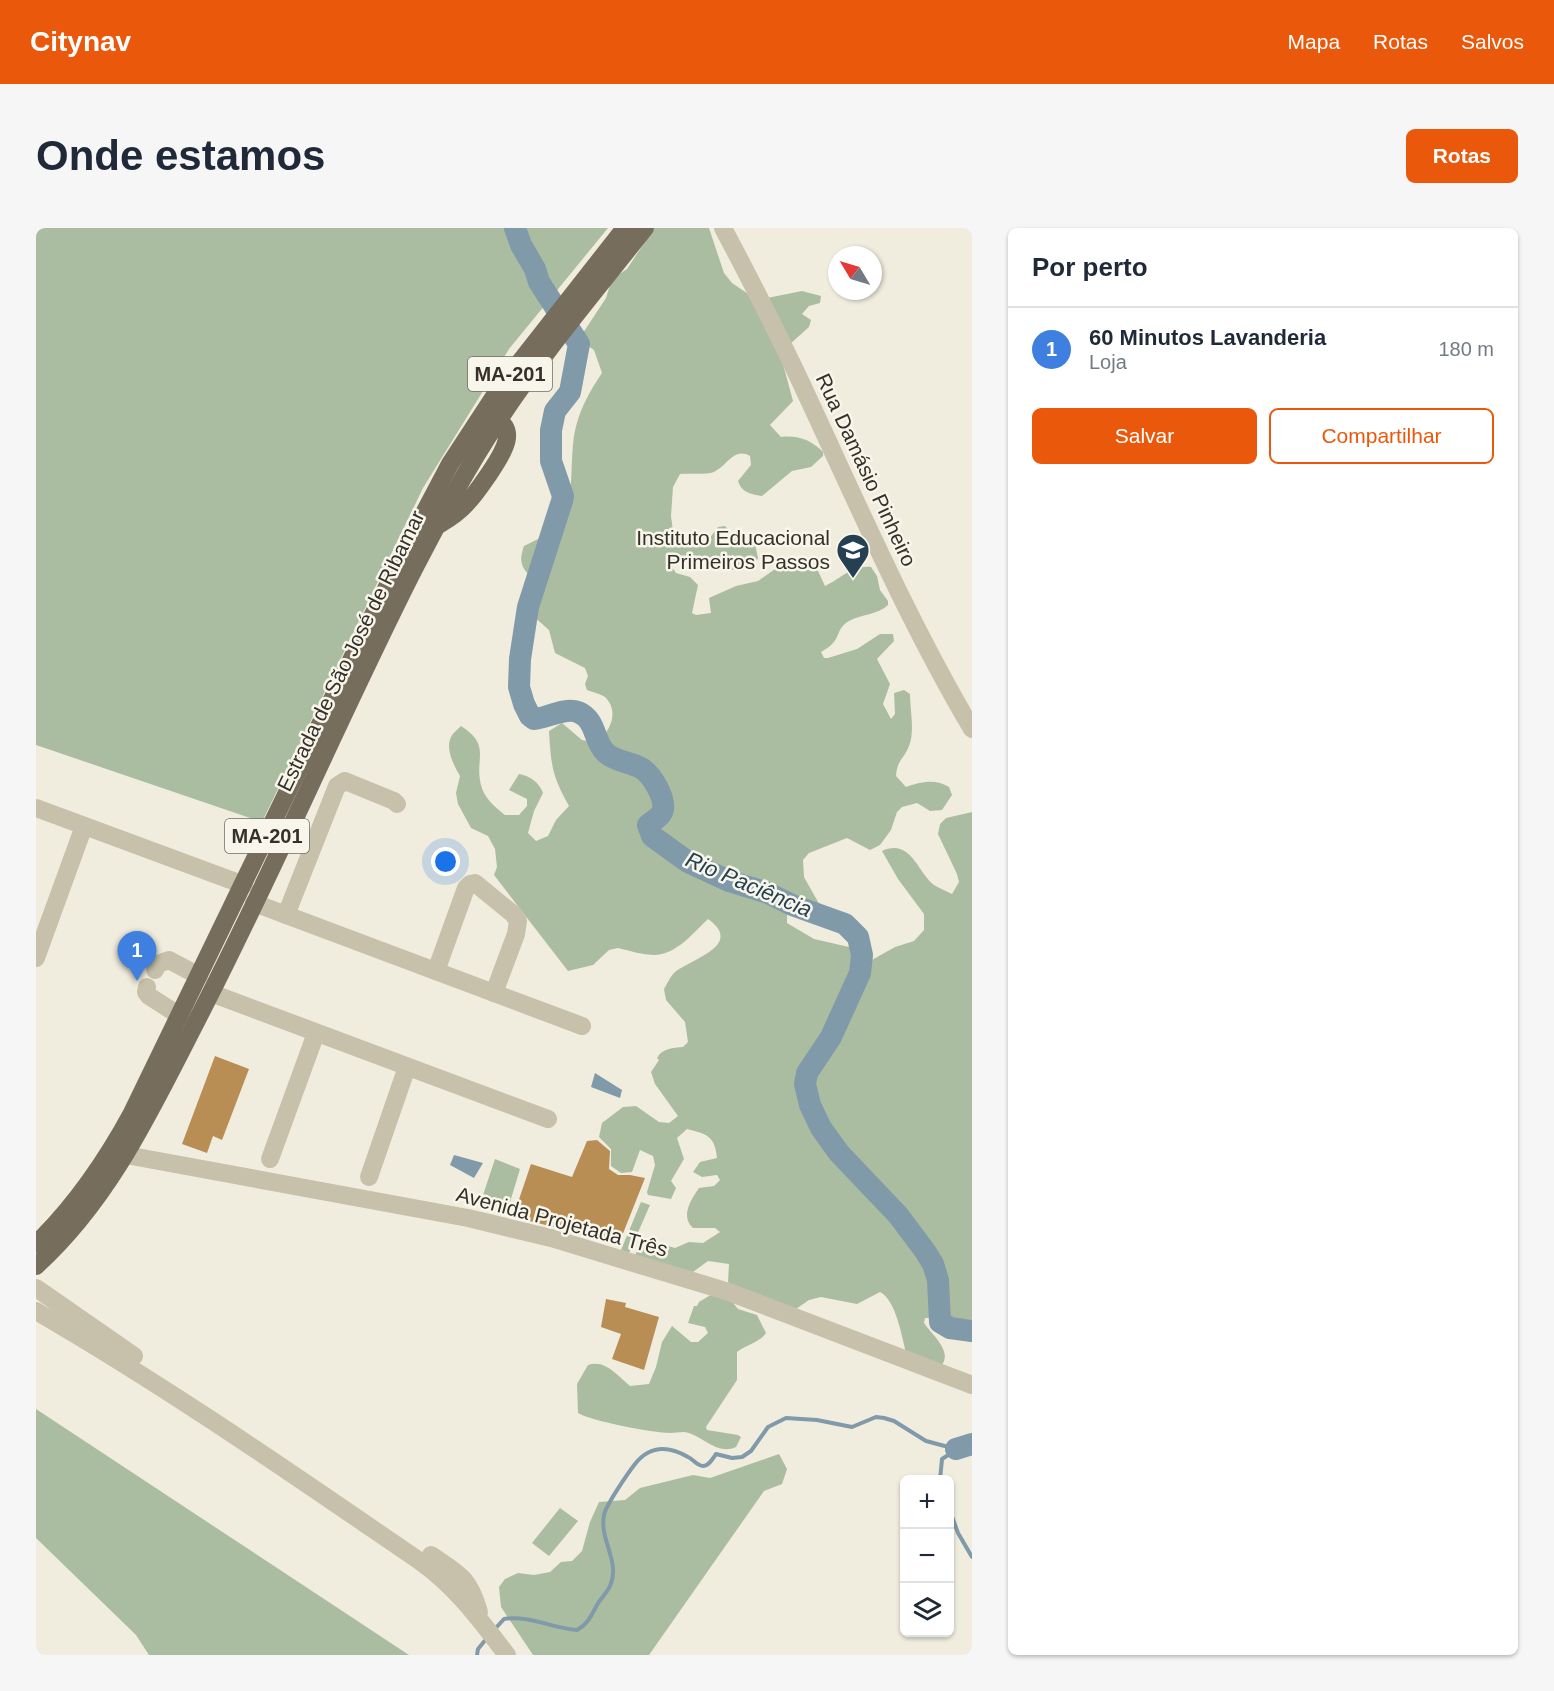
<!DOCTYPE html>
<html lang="pt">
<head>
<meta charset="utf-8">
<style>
  :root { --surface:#fff; --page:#f6f6f7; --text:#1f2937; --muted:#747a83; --line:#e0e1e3; --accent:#ea580c }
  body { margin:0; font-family:Helvetica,sans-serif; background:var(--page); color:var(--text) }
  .controls { position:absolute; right:18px; bottom:18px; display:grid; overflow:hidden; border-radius:9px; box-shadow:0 2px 4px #0004 }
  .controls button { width:54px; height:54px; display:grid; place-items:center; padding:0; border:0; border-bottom:2px solid var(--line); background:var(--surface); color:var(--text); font:30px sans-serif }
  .compass { position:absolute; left:792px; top:18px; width:54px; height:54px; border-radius:50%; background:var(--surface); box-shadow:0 2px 4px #0004; rotate:308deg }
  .you { position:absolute; left:410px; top:634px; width:21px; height:21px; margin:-15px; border:4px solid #fff; border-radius:50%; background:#1a73e8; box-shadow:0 0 0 9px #1a73e833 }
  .badge { display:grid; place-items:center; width:39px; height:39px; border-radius:50%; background:var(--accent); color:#fff; font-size:20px; font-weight:700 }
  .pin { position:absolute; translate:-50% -50px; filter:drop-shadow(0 2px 3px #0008) }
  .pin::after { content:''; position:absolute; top:32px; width:21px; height:18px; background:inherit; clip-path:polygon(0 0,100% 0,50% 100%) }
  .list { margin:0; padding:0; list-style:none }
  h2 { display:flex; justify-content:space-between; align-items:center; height:78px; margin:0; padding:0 24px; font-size:26px }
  h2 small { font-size:20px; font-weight:400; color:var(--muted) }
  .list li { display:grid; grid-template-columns:39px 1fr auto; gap:18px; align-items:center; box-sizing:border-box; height:84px; padding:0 24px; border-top:2px solid var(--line) }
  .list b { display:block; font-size:22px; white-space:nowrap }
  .list p { margin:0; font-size:20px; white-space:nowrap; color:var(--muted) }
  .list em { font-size:20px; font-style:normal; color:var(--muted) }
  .actions { display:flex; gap:12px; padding:18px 24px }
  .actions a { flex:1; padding:14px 0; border:2px solid var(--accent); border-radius:9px; text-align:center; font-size:21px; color:var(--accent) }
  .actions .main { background:var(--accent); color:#fff }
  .icon { flex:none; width:33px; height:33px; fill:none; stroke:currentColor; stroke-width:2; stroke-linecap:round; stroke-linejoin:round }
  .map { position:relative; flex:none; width:936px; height:1427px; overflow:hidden; border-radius:9px }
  header { display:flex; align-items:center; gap:36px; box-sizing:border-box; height:84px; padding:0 30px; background:var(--accent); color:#fff }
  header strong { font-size:28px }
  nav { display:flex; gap:33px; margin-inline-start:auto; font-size:21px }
  .intro { display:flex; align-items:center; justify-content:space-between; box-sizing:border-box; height:144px; padding:0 36px }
  h1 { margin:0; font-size:42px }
  .button { padding:15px 27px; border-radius:9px; background:var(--accent); color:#fff; font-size:21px; font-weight:700 }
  main { display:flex; gap:36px; padding:0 36px }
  aside { flex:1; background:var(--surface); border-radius:9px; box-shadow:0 2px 4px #0004 }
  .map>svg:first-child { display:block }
  .green { fill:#aabda0 }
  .water { fill:#809aaa }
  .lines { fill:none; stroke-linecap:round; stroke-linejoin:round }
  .stream { stroke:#809aaa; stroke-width:4 }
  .river { stroke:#809aaa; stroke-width:22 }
  .building { fill:#b98e54 }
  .minor { stroke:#c7c1ab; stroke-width:18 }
  .major { stroke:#766d5d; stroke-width:18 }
  .labels { text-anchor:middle; stroke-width:5; stroke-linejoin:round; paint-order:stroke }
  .shield { fill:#f8f6ea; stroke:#706c64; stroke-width:1.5 }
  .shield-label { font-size:20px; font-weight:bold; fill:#35312a }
  .street-label { font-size:21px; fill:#35312a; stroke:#f8f6ea }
  .poi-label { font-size:21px; fill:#35312a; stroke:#f8f6ea; text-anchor:end }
  .water-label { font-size:22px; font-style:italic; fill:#244052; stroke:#f8f6ea }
</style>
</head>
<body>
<header>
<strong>Citynav</strong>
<nav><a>Mapa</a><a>Rotas</a><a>Salvos</a></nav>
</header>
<div class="intro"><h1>Onde estamos</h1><a class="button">Rotas</a></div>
<main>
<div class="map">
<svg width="936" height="1427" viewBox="0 0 936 1427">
  <rect width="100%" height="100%" fill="#f0edde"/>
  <g class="green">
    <polygon points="0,0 572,0 473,121 387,260 226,594 0,517"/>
    <path d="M618,0H673L688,45L696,55L721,72L766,63L785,68L784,75L773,78L766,86L775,92L773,99L744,125L757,173L734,197L745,209C762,207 775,212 787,224V228L775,239L756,243L726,268C715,266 706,265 702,253L715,237L714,228C698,219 692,237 678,244C670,247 654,245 644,246L637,259L635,288L637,303L645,315H670L682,299L689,298L698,308L719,316L722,330L718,338L702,343L650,330L640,333L636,339L640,345L654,349L662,357L656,385L660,387L675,385L673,370L700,358L722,353L745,337L765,331L782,343L789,358C806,350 816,337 835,339L841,348L844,362L852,373V377C842,387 825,386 813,393C801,400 804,408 797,415C794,419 789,421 785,424L788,430H792L821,421L844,406H857L858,413L841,431L854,456L847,476L855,491L859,486L858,465L868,462L874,466C874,481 879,504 873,518C868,531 861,532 860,548L870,559C883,554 900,550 913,559L916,567L906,582L894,583L881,575L866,579L861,584L855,602L844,617L834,622L811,610L773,625L767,632L768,649L786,681L751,685V695L778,711L813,719L824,730L834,733L859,719L878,713L888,702V686L862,651L846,623C875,610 881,644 898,657C903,660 910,663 916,666L923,654L921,646L902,606L904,596L910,590L936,584V1104L902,1090H889L888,1095C898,1109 920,1126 902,1141L870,1125C866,1109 860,1072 844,1064L821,1076L785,1069L773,1072L747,1090L692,1054L693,1036L672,1033L657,1044L598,1029C607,1009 622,1015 639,1020L653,1014L667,1015L684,1004L679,1000H657C644,988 655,972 663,960L678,958L684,952L681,947L666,949L657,944L664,934L681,930C679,908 671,906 651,901L641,910L648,931L635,953L640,960L635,971L612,967L611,964L619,937L617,928L604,922L596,944L585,945L575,938V921L563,909L566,895L587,879L600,878L623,894L633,895L642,888L619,856L615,844L623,832L621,830C626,820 637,820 647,819L652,814L649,794L630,772L628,761C631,756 634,749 638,745C651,732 710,718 672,691C657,705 641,726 619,727C607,727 594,723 582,720L573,722L557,737L532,743L458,647L461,639L459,621L452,608L435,600L422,576L420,565L424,548C418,538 409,521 415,509C417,505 422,501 425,498C456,518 438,530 445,557C448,570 459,579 469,587H483L491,578V571L473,562L483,546C494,548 503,554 507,565L498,583L492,605L500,613L512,608L520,592L533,578C516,548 515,537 513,503L526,495L546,512L561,515C574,503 584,484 569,469C565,466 556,464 551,462L549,456L552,448L549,440L519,425L513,402L496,387L495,374L501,356C488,341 481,338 488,318L506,309L520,311C540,277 533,244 538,208C542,184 553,164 566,145L558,122L546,114L545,108L570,70L576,51L591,41Z"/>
    <polygon points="459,931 484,941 471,984 445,973"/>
    <polygon points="605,974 614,977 593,1025 585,1022"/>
    <path d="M688,1059L699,1068L698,1076L702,1081L721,1087L730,1105C723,1115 711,1116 701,1124V1152L670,1199L671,1202L702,1207L705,1209L700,1219C680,1228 666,1206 648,1204C643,1204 638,1205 634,1205C617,1205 555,1193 542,1185L541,1156L552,1137C569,1131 582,1148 594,1158L613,1156L620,1139L626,1114L636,1098L655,1114H662L672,1105L669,1099L652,1095L658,1078H661L663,1074Z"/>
    <polygon points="0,1181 373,1427 113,1427 100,1407 0,1310"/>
    <polygon points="743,1226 751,1241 746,1256 728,1263 613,1427 497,1427 465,1379 463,1359 469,1351 482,1345 498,1347 514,1344 525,1334 536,1333 546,1323 554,1294 563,1274 589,1272 604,1260 657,1247 674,1250"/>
    <polygon points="524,1280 542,1293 513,1328 496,1315"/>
  </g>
  <g class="water">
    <polygon points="559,845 586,862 584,870 555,859"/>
    <polygon points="418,927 447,935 438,950 414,937"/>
  </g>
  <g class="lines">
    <g class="stream">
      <polyline points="904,1252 906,1231 920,1222"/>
      <polyline points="914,1283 922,1305 936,1329"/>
      <path d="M458,1402L468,1391C494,1387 515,1400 541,1402C552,1396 555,1388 561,1377C564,1371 571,1365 574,1358C585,1334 563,1312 568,1287C570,1277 592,1245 599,1236C614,1217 633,1218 652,1229C657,1231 661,1238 667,1238C673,1238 677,1230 680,1226L696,1230L706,1229L715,1223L732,1199L750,1190L781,1192L816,1199L840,1189L848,1190L858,1193L890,1213L920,1221"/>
      <polyline points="441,1427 442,1421 451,1410"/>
    </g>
    <g class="river">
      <path d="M479,0L485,17L499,41L503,54L543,116L534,164L519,183L515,202V233L527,268L526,273L492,379L484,431L483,459L488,476L494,488L498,491C511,490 529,479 542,484C561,492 557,513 570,525C579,533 592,534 603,539C615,544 629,569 627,581C626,589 617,592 612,597L616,608L652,634L693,653L732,665L756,677L809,696L822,709L826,727L824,745L795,809L771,845L769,856L774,877L785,900L803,925L862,987L889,1023L897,1036L902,1052L904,1094L914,1100L936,1103"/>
      <polyline points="920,1221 936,1216"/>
    </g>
  </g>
  <g class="building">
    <polygon points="179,828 213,841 186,912 177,908 171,925 146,916"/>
    <polygon points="561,912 574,923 573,941 582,947 594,947 609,950 582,1018 518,999 477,989 495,936 536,949 551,913"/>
    <polygon points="570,1071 590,1075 589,1079 623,1089 608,1142 576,1131 585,1106 565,1099"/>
  </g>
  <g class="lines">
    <g class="minor">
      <path d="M687,0C712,47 736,94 759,142C816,263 868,386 936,501"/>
      <polyline points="0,580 208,657"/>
      <polyline points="218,675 546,798"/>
      <polyline points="250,687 301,558 309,553 358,573 361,576"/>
      <polyline points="0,730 48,598"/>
      <polyline points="119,742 122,736 133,732 163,748"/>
      <polyline points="400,743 430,660 434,656 439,655 477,686 482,693 480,706 458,765"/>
      <polyline points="111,759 110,764 113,768 144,788"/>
      <polyline points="175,765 512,891"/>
      <polyline points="90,927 432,990 515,1010 693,1064 936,1157"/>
      <polyline points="234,931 280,805"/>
      <polyline points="333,949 371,839"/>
      <polyline points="0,1060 98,1128"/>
      <path d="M0,1083C133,1160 259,1248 385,1334C422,1361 444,1392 471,1427"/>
      <path d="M395,1327C423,1346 433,1349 443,1384"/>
    </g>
    <g class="major">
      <path d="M404,296C414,290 423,284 430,276C439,267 446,256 453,246C464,229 487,199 454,189"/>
      <path d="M0,1016C39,978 70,933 96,885L337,387L386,289L414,236L465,158L589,0"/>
      <path d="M0,1038C75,970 116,879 162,790C238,643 303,489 378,341C404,291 430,241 462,193C506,126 559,63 609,0"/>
    </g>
  </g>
  <defs>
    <symbol id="school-pin" viewBox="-11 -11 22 30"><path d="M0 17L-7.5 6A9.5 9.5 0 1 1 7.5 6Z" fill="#244052" stroke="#f8f6ea"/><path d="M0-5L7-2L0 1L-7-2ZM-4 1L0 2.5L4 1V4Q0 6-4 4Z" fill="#fff"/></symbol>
  </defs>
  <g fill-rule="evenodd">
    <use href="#school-pin" x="798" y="303" width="38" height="52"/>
  </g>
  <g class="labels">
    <g class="shield">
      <rect x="432" y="129" width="84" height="34" rx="4.5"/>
      <rect x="189" y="591" width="84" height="34" rx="4.5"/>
    </g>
    <g class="shield-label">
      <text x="474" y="153">MA-201</text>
      <text x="231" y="615">MA-201</text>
    </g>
    <g class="street-label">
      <text transform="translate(830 242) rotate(65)" y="7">Rua Damásio Pinheiro</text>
      <text transform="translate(315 423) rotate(-64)" y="7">Estrada de São José de Ribamar</text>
      <text transform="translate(526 994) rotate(15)" y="7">Avenida Projetada Três</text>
    </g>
    <g class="poi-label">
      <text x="794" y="317">Instituto Educacional<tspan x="794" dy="24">Primeiros Passos</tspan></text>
    </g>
    <g class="water-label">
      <text transform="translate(713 656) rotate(23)" y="8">Rio Paciência</text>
    </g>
  </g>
</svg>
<div class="controls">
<button>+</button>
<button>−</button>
<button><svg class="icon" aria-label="layers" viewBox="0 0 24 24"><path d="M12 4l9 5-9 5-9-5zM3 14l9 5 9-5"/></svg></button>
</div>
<svg class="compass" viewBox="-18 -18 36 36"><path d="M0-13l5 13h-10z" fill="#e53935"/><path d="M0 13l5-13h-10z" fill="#747a83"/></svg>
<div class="you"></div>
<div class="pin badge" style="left:101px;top:753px;background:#3f7fe0">1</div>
</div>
<aside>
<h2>Por perto<small></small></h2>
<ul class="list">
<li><span class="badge" style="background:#3f7fe0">1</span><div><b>60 Minutos Lavanderia</b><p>Loja</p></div><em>180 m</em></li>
</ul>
<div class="actions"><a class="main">Salvar</a><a>Compartilhar</a></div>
</aside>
</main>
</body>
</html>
